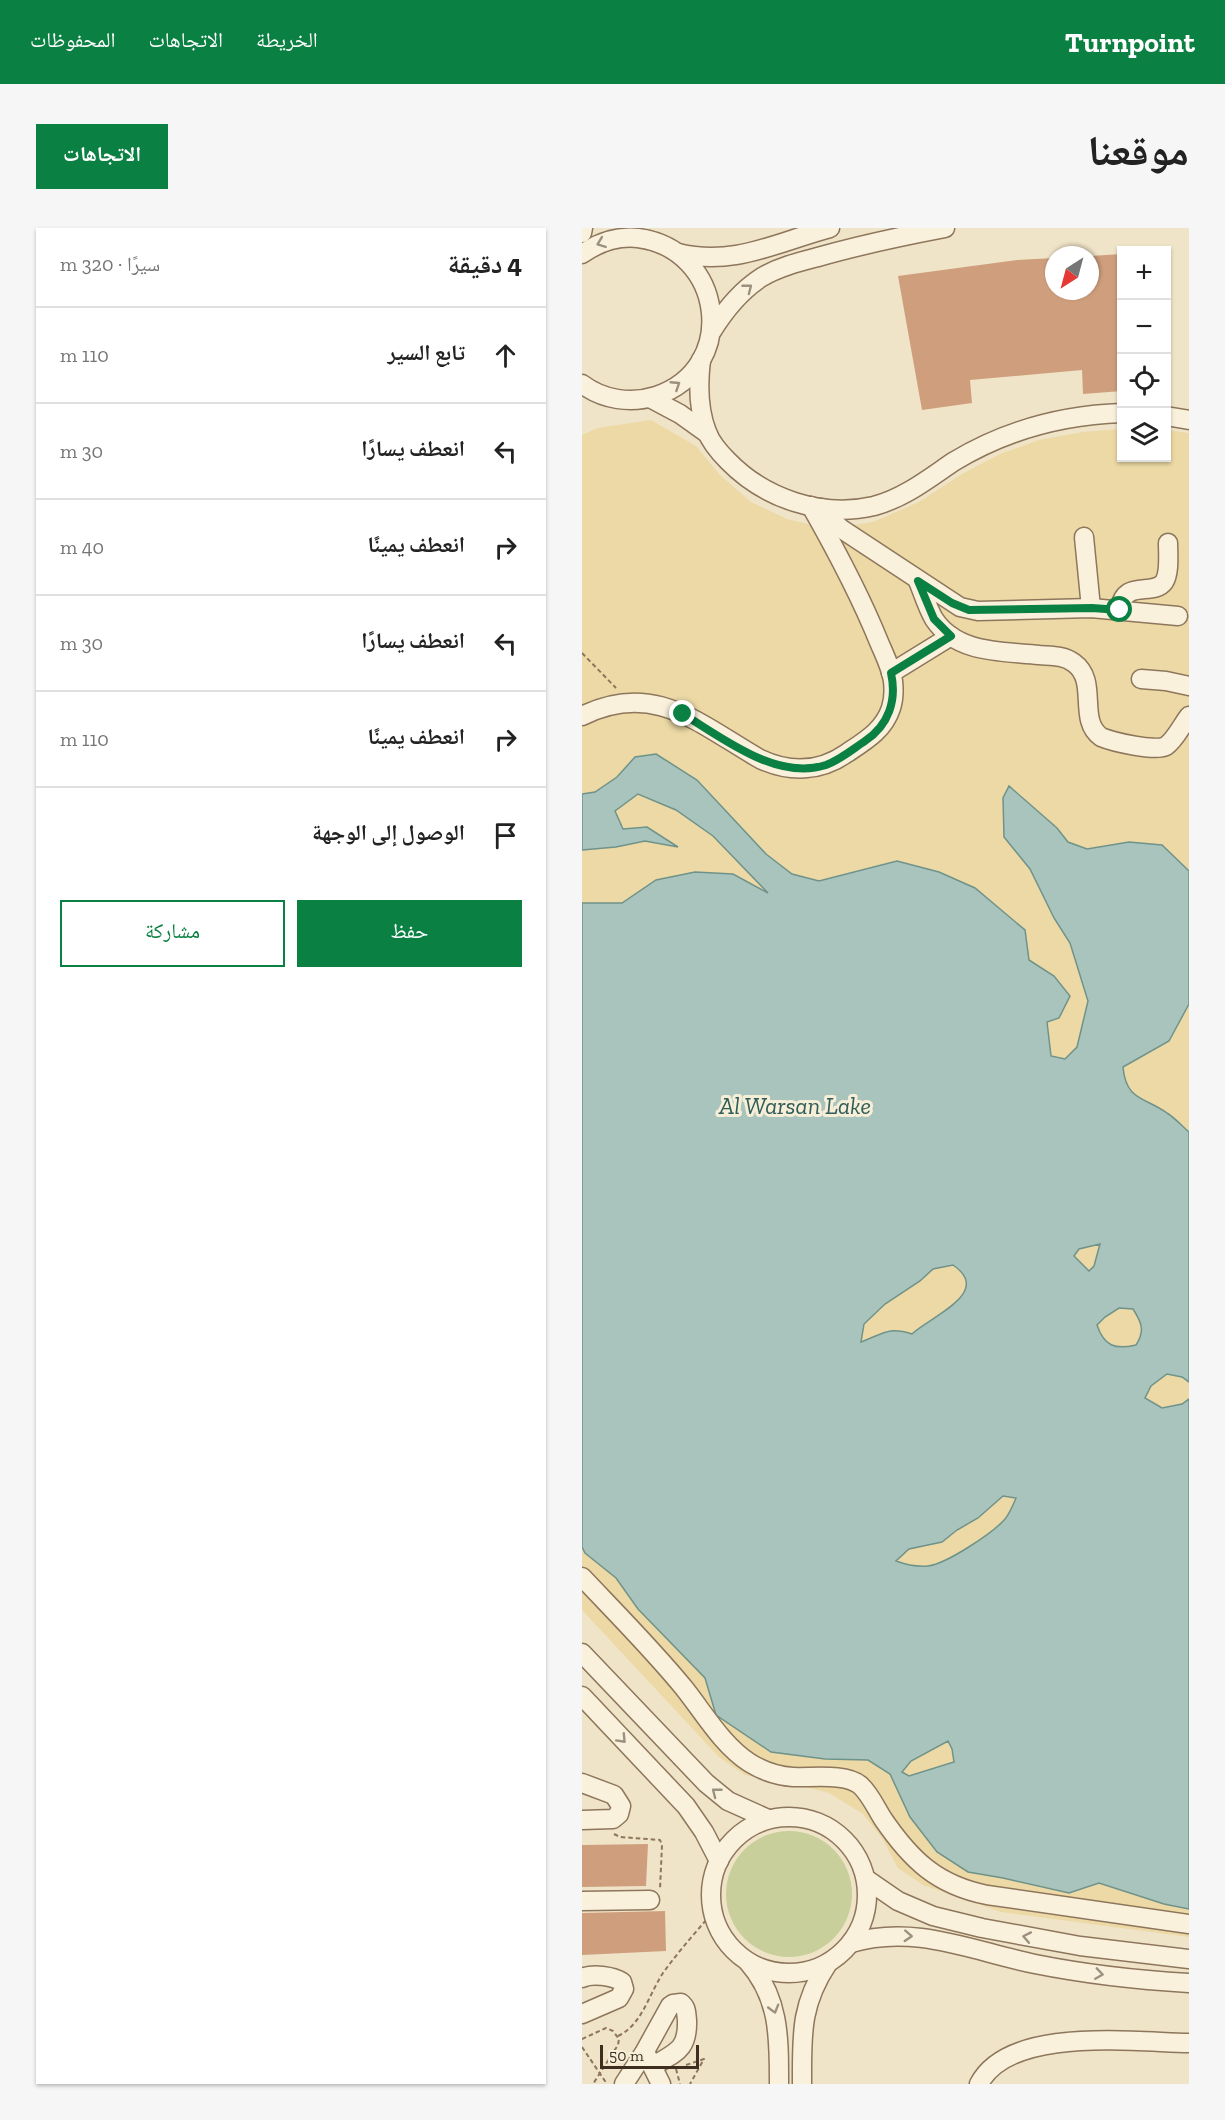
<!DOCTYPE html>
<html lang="ar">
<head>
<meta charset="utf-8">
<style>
  :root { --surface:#fff; --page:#f6f6f6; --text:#222; --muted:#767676; --line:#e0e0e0; --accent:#0b8043 }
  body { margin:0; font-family:"Zilla Slab","Noto Naskh Arabic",serif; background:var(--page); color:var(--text); direction:rtl }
  .controls { position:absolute; right:18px; top:18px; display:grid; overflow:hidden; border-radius:0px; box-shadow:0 2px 4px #0004 }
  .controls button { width:54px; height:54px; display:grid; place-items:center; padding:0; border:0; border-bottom:2px solid var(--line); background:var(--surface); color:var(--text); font:30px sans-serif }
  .compass { position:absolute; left:463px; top:18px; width:54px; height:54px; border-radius:50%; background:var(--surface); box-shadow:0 2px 4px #0004; rotate:216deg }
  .scale { position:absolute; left:18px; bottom:15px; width:99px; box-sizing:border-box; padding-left:6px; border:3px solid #3d2e20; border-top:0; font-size:16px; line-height:21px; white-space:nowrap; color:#3d2e20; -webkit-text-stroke:4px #f7eed8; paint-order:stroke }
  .stop { position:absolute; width:18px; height:18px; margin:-14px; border:4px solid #0b8043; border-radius:50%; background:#fff }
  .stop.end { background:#0b8043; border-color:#fff; box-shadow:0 2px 6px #0008 }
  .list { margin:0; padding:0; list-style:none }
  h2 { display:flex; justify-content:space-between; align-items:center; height:78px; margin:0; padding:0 24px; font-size:26px }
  h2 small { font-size:20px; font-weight:400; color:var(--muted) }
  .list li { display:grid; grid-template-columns:39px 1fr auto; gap:18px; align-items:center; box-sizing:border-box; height:96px; padding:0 24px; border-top:2px solid var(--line) }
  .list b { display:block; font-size:22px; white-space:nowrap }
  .list em { font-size:20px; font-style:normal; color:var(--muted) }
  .actions { display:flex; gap:12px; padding:18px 24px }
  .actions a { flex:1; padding:14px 0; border:2px solid var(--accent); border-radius:0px; text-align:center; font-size:21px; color:var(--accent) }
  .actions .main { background:var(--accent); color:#fff }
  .icon { flex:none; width:33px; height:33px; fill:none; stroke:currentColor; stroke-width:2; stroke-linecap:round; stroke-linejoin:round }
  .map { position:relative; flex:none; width:607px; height:1856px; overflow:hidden; direction:ltr; border-radius:0px }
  header { display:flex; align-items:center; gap:36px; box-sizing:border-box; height:84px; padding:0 30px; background:var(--accent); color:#fff }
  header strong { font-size:28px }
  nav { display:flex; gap:33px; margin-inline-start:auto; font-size:21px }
  .intro { display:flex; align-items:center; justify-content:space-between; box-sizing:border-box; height:144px; padding:0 36px }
  h1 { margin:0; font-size:42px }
  .button { padding:15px 27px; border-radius:0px; background:var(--accent); color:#fff; font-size:21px; font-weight:700 }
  main { display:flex; gap:36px; padding:0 36px }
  aside { flex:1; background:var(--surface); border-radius:0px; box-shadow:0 2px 4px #0004 }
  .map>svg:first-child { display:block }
  .green { fill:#c9cf9b }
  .sand { fill:#ecd9a5 }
  .water { fill:#a9c4bc; stroke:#6f938a; stroke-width:1.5; fill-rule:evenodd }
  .building { fill:#cf9f7d }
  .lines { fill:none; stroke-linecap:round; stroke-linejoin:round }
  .minor-casing { stroke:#8d765c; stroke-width:21 }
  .path { stroke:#8d765c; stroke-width:2; stroke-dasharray:4.5 3; stroke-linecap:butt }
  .minor { stroke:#faf1dc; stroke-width:18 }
  .oneway { stroke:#9c907e }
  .route { stroke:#0b8043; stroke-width:8 }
  .labels { text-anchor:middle; stroke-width:6; stroke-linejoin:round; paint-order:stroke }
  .water-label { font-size:24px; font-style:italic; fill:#2f5d5a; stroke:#f7eed8 }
</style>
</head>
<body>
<header>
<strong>Turnpoint</strong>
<nav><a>الخريطة</a><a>الاتجاهات</a><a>المحفوظات</a></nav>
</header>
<div class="intro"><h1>موقعنا</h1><a class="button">الاتجاهات</a></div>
<main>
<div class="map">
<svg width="607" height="1856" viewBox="0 0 607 1856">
  <rect width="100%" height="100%" fill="#f0e4c8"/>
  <circle class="green" cx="207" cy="1666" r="63"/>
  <polygon class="sand" points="69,192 114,218 138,247 169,274 205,291 246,301 291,294 337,274 380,246 418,226 457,212 501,204 539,201 540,230 584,230 585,202 607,205 607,1709 419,1684 341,1657 316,1640 300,1610 281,1586 247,1565 208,1555 163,1547 137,1529 0,1382 0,207 16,200"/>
  <path class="water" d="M74,526L115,552L184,626L210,646L237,653L315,633L357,644L393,660L443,702L447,732L472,748L488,768L477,790L465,794L469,828L483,831L495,819L506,773L488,715L472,690L448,641L422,609L421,570L427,558L475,600L486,614L505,621L547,614L580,617L607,643V776L587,813L541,839C544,873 563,869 585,885C593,890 600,898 607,904V1154L600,1149L585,1146L569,1158L563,1170L580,1180L600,1176L607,1171V1681L582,1676L517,1655L487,1665L421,1650L386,1644L355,1624L328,1589L308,1546L286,1532L243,1531L189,1524L134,1487L123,1450L56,1381L34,1350L3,1325L0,1319V675H40L74,652L113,644L151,646L186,665L131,608L94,582L56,566L33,583L41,601L65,599L96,619L63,613L34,619L0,622V566L13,564L35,549L53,529ZM518,1016L512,1038L507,1043L492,1028L497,1021ZM371,1037C412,1065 347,1089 330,1106C306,1098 301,1106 279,1114L282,1096L303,1076L338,1053L351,1041ZM537,1080L551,1081C560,1095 563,1103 554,1117C533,1122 522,1118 515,1097L523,1089ZM421,1268L434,1270C431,1277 428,1285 423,1291C411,1305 364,1336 346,1338C335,1339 325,1337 314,1333L327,1321L360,1314L375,1302L396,1290ZM366,1513L370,1521L372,1534L327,1548L320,1544L329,1533Z"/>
  <g class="building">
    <polygon points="540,26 540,163 501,166 500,142 388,152 390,175 340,182 316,48 435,32 472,30 472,63 508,63 508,28"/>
    <polygon points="66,1616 64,1658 0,1659 0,1617"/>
    <polygon points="83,1683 84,1723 0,1727 0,1685"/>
  </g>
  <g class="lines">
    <defs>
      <g id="minor">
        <polyline points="0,5 1,0"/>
        <path d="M96,25C152,39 195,14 248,0"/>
        <path d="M0,26C17,14 36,8 56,10C142,21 158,140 74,168C49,176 21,172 0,156"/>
        <path d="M130,103C143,82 158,63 180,49C197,39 217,34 236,29C278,17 321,8 363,0"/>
        <path d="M119,132C116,156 116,181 125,204C129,215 138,225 146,233C183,271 240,290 292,278C322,270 346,251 371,234C422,203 480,187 540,185"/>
        <polyline points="68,170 98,186 126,206"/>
        <polyline points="584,188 607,192"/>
        <polyline points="239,280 258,300 378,379 396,383 509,380 596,388"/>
        <polyline points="502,309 509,380"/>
        <path d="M336,353C341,365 345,379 352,391C375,426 420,423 457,427C469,428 482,427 492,435C517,453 495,492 519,509C531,514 574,524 584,518C593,512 600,497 607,488"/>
        <path d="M538,382C541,350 571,369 582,354C588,345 586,325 586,315"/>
        <polyline points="309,445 369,408"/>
        <polyline points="559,451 584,453 607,458"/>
        <path d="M0,488C72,452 117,496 178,531C208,545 238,544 265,525C283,513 302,502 309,480C312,471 312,462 311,453C309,439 302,426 297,414C278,367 254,322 229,278"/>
        <path d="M0,1349C34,1385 70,1421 102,1460C122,1485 140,1517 168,1535C181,1543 196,1548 211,1549C230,1550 263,1545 278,1557C288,1566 294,1580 301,1591C329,1632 355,1657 405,1667L607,1696"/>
        <polyline points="0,1425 124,1555 146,1573 186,1591"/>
        <polyline points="0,1468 104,1578 122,1604 137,1633"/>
        <polyline points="0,1555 32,1567 39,1578 37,1586 31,1591 0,1592"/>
        <circle cx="207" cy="1667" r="78"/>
        <polyline points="284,1651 316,1673 351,1688 400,1700 498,1718 607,1731"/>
        <polyline points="0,1673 68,1672"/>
        <path d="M269,1715C333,1696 390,1723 453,1736C503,1746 555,1752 607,1755"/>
        <path d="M166,1734C198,1770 197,1811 197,1856"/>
        <path d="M0,1750C10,1745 31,1748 40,1754L42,1761L37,1770L0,1786"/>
        <polyline points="65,1828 79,1856"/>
        <path d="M42,1856L62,1825L88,1778L91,1776L99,1775C105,1780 104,1785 105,1792C106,1822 94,1824 71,1838"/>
        <path d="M220,1856C220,1807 218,1777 246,1735"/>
        <path d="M397,1856C427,1798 551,1814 607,1815"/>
      </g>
    </defs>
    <use href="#minor" class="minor-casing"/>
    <g class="path">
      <polyline points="0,425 34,460"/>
      <polyline points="32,1606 38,1609 78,1612 80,1617 78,1661"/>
      <path d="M36,1808C60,1797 67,1766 81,1745C96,1724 114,1704 131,1684"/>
      <polyline points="0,1811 24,1800 31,1803 37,1811 36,1817 11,1856"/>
      <polyline points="0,1819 25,1856"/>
      <polyline points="104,1837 122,1831 108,1856"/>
      <polyline points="94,1841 98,1856"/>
    </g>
    <use href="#minor" class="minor"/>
  </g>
  <defs><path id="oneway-chevron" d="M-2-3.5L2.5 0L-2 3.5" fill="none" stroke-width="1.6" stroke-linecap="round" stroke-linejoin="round" transform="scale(1.5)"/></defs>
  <g class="oneway">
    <use href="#oneway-chevron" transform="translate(19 15) rotate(159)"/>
    <use href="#oneway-chevron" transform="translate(166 60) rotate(-38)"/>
    <use href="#oneway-chevron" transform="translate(94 157) rotate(-33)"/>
    <use href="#oneway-chevron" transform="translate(40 1511) rotate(47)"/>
    <use href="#oneway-chevron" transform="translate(134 1564) rotate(-142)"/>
    <use href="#oneway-chevron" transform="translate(326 1708) rotate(3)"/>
    <use href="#oneway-chevron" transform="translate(445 1709) rotate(-169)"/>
    <use href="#oneway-chevron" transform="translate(517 1746) rotate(8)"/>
    <use href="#oneway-chevron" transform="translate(192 1781) rotate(74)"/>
  </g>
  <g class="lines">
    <path class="route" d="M101,486C142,511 195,553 244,537C258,532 271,521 283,513C307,497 315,472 309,445L369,408L352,391L336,353L370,375L387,382L510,380L538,382"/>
  </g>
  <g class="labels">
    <g class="water-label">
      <text x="213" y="886">Al Warsan Lake</text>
    </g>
  </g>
</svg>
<div class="controls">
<button>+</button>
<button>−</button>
<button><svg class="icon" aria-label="locate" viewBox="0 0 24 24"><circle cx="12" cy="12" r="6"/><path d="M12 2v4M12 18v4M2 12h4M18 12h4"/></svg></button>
<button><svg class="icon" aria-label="layers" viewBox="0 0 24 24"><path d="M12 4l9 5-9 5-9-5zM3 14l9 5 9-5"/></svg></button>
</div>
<svg class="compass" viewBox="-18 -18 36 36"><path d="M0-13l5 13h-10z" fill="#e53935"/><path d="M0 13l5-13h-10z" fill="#767676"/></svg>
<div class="scale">50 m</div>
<div class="stop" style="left:538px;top:382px"></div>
<div class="stop end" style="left:101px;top:486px"></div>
</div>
<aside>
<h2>4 دقيقة<small>سيرًا · 320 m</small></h2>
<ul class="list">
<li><svg class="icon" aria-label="ahead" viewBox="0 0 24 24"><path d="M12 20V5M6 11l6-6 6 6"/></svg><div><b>تابع السير</b></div><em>110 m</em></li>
<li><svg class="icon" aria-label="left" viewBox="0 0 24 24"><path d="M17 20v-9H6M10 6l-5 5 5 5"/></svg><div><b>انعطف يسارًا</b></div><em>30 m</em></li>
<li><svg class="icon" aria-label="right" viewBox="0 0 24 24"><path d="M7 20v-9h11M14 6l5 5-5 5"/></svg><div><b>انعطف يمينًا</b></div><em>40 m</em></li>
<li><svg class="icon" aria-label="left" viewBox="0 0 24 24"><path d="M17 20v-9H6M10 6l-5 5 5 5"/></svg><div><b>انعطف يسارًا</b></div><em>30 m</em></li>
<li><svg class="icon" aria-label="right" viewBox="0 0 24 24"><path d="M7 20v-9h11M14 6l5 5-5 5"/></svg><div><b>انعطف يمينًا</b></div><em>110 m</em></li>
<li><svg class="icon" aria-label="arrive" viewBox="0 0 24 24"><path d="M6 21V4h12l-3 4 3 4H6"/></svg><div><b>الوصول إلى الوجهة</b></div></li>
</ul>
<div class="actions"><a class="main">حفظ</a><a>مشاركة</a></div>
</aside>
</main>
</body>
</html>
